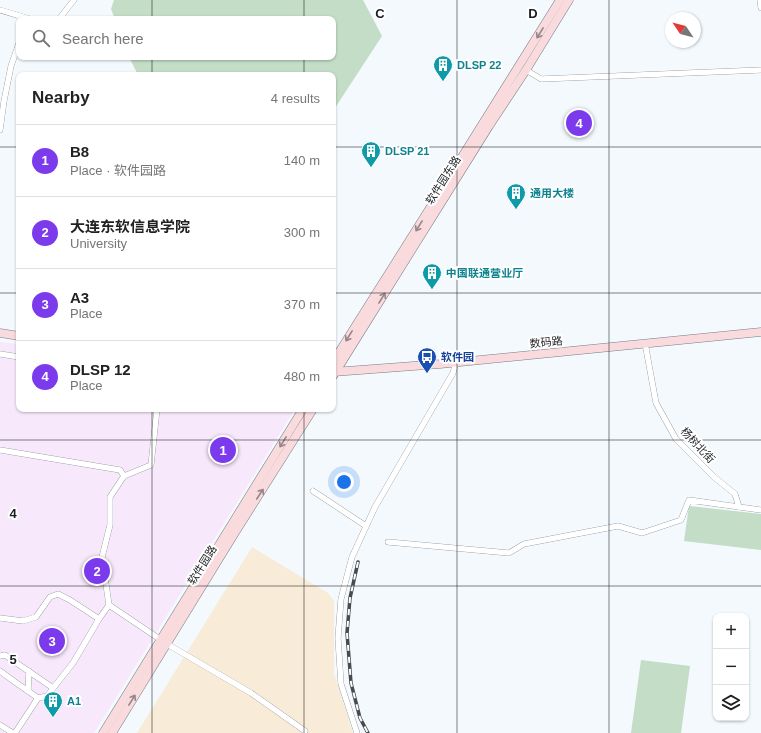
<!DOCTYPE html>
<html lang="en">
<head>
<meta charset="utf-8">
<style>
  :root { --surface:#fff; --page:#f6f6f6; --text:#222; --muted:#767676; --line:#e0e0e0; --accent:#7c3aed }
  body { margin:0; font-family:Arial,"Noto Sans SC",sans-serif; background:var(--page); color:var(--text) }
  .controls { position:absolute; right:12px; bottom:12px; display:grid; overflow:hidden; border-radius:8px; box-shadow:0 1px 3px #0004 }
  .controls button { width:36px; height:36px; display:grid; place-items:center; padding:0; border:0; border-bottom:1px solid var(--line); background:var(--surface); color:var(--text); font:20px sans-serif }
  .compass { position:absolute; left:665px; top:12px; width:36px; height:36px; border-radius:50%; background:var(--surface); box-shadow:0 1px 3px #0004; rotate:305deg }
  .you { position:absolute; left:344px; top:482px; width:14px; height:14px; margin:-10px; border:3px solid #fff; border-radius:50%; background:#1a73e8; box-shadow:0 0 0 6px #1a73e833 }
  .badge { display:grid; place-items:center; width:26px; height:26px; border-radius:50%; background:var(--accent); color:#fff; font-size:13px; font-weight:700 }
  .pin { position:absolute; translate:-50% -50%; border:2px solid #fff; box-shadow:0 1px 4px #0006 }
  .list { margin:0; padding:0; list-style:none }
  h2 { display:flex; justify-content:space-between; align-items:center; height:52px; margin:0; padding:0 16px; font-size:17px }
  h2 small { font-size:13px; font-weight:400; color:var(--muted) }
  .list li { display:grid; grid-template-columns:26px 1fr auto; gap:12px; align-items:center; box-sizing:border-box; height:72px; padding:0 16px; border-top:1px solid var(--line) }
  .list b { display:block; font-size:15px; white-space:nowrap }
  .list p { margin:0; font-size:13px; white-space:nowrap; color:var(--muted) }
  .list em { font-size:13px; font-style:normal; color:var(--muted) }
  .icon { flex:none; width:22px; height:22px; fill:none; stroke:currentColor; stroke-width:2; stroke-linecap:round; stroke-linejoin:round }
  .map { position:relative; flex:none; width:761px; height:733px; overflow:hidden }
  .search { position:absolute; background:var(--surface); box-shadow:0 1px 3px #0004; left:16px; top:16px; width:320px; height:44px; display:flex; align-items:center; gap:10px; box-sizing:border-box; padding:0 14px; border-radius:8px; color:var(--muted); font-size:15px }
  .panel { position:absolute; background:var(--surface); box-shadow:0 1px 3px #0004; left:16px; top:72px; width:320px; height:340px; border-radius:8px }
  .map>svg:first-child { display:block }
  .industrial { fill:#f8ecd8 }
  .education { fill:#f7e8fb }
  .green { fill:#c3ddc6 }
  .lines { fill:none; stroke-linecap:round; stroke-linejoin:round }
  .minor-casing { stroke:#767e85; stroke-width:6 }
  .secondary-casing { stroke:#767e85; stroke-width:9 }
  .minor { stroke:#fff; stroke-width:5.5 }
  .secondary { stroke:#f9dadd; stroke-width:8 }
  .rail-casing { stroke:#474b4e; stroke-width:3.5 }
  .rail { stroke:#fff; stroke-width:2; stroke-dasharray:6; stroke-linecap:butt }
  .oneway { stroke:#968689 }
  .grid { fill:none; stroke:#1c1f22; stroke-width:1; stroke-opacity:0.55 }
  .labels { text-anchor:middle; stroke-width:4; stroke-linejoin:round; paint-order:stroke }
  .culture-label { font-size:11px; font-weight:bold; fill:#0d838f; stroke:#fff; text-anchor:start }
  .street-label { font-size:11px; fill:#1c1f22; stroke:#fff }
  .transit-label { font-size:11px; font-weight:bold; fill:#164399; stroke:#fff; text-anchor:start }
  .grid-label { font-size:13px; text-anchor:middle; font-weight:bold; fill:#1c1f22; stroke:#fff; stroke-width:4; stroke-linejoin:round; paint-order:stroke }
</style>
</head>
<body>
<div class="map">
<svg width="761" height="733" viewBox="0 0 761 733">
  <rect width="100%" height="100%" fill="#f3f9fd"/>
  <polygon class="industrial" points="252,547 328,593 334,601 334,673 353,733 137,733"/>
  <polygon class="education" points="0,342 19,344 19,409 295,409 94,733 0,733"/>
  <g class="green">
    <polygon points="114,0 363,0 382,36 333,111 333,75 138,75 129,57 333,57 333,19 115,19 111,9"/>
    <polygon points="689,506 761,514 761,550 684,541"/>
    <polygon points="641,660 690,666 681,733 631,733"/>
  </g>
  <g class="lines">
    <defs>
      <g id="minor">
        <polyline points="760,0 761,8"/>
        <polyline points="0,10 30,19"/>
        <polyline points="59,19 74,0"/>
        <polyline points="526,70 541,79 761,70"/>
        <polyline points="0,130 4,101 11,66 19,43"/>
        <polyline points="645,343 656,403 676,439 714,477 735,494 739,507"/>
        <polyline points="0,354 19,357"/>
        <polyline points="0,450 120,470 124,476 151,465 157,409"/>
        <polyline points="124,476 110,497 110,525 102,557 109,605 167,644 251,693 305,731"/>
        <polyline points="313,491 366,526"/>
        <polyline points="388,542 509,553 524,544 618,526 642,533 681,520 689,500 761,510"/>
        <polyline points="0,618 23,621 36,617 50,597 58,594 70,600 99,619"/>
        <polyline points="0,656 5,655 53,688"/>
        <polyline points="0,671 15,682 38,698"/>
        <polyline points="28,691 29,671"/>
        <polyline points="0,725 13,733"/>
        <polyline points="15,733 38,698 47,696 73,663 99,619 109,605"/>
        <polyline points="357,733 341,684 338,638 341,599 352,557 375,507 453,373 456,362"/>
      </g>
      <g id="secondary">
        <polyline points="0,333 19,336"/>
        <polyline points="333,362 447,181 560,0"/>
        <polyline points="333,372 440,364 761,332"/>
        <polyline points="333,376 489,126 526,70 569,0"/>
        <polyline points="103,733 303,409"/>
        <polyline points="112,733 236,531 313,409"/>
      </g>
    </defs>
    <use href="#minor" class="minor-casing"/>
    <use href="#secondary" class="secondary-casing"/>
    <use href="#minor" class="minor"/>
    <use href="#secondary" class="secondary"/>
    <defs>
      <polyline id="rail" points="358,562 350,598 347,633 351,683 360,718 368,733"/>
    </defs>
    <use href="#rail" class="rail-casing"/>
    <use href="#rail" class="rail"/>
  </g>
  <defs><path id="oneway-shaft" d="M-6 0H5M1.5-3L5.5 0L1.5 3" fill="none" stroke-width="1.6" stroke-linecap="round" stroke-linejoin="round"/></defs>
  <g class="oneway">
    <use href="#oneway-shaft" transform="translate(540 33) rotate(122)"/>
    <use href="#oneway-shaft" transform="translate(419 226) rotate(122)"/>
    <use href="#oneway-shaft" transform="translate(382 298) rotate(-58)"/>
    <use href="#oneway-shaft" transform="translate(349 336) rotate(122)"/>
    <use href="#oneway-shaft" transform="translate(283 442) rotate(122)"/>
    <use href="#oneway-shaft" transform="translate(260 494) rotate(-57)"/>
    <use href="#oneway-shaft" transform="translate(132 700) rotate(-58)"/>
  </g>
  <path class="grid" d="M152,0V19M304,0V19M457,0V733M609,0V733M152,57V75M304,57V75M0,147H19M333,147H761M0,293H19M333,293H761M152,409V733M304,409V733M0,440H761M0,586H761"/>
  <defs>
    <symbol id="building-pin" viewBox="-11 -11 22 30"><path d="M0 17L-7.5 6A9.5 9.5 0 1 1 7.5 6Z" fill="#0f9aa8" stroke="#fff"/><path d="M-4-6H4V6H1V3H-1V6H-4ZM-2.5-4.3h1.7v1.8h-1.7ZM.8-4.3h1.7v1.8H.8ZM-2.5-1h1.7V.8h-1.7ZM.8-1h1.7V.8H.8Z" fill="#fff"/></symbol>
    <symbol id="bus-pin" viewBox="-11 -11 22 30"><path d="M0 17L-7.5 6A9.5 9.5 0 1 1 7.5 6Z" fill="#1a4fb4" stroke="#fff"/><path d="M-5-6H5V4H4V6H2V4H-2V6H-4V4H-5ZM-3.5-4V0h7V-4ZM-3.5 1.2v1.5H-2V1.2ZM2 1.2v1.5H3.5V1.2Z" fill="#fff"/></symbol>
  </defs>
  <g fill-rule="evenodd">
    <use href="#building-pin" x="432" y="54" width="22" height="30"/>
    <use href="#building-pin" x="360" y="140" width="22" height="30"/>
    <use href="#building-pin" x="505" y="182" width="22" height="30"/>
    <use href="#building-pin" x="421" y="262" width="22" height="30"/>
    <use href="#bus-pin" x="416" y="346" width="22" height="30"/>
    <use href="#building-pin" x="42" y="690" width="22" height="30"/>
  </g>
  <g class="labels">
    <g class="culture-label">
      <text x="457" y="69">DLSP 22</text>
      <text x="385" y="155">DLSP 21</text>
      <text x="530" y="197">通用大楼</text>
      <text x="446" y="277">中国联通营业厅</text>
      <text x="67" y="705">A1</text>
    </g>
    <g class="street-label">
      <text transform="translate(443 180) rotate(-58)" y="4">软件园东路</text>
      <text transform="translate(546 342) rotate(-6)" y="4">数码路</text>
      <text transform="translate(698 445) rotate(47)" y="4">杨树北街</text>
      <text transform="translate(202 565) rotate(-58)" y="4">软件园路</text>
    </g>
    <g class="transit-label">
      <text x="441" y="361">软件园</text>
    </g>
  </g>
  <g class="grid-label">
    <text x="380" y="18">C</text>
    <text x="533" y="18">D</text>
    <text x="13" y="518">4</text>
    <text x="13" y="664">5</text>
  </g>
</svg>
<div class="controls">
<button>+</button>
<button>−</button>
<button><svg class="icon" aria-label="layers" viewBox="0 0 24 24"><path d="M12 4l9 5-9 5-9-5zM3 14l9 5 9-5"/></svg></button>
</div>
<svg class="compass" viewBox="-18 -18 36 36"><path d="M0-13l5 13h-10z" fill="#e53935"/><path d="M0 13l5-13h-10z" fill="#767676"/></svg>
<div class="you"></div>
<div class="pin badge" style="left:223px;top:450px">1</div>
<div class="pin badge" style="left:97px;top:571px">2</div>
<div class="pin badge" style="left:52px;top:641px">3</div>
<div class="pin badge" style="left:579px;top:123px">4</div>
<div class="search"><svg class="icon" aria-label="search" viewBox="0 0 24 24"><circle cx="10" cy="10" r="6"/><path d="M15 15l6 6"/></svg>Search here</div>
<section class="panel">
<h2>Nearby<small>4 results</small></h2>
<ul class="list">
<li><span class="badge">1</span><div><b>B8</b><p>Place · 软件园路</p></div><em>140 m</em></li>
<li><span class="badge">2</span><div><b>大连东软信息学院</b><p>University</p></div><em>300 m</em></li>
<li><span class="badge">3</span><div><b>A3</b><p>Place</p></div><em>370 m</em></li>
<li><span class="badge">4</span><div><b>DLSP 12</b><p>Place</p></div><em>480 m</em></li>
</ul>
</section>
</div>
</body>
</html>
